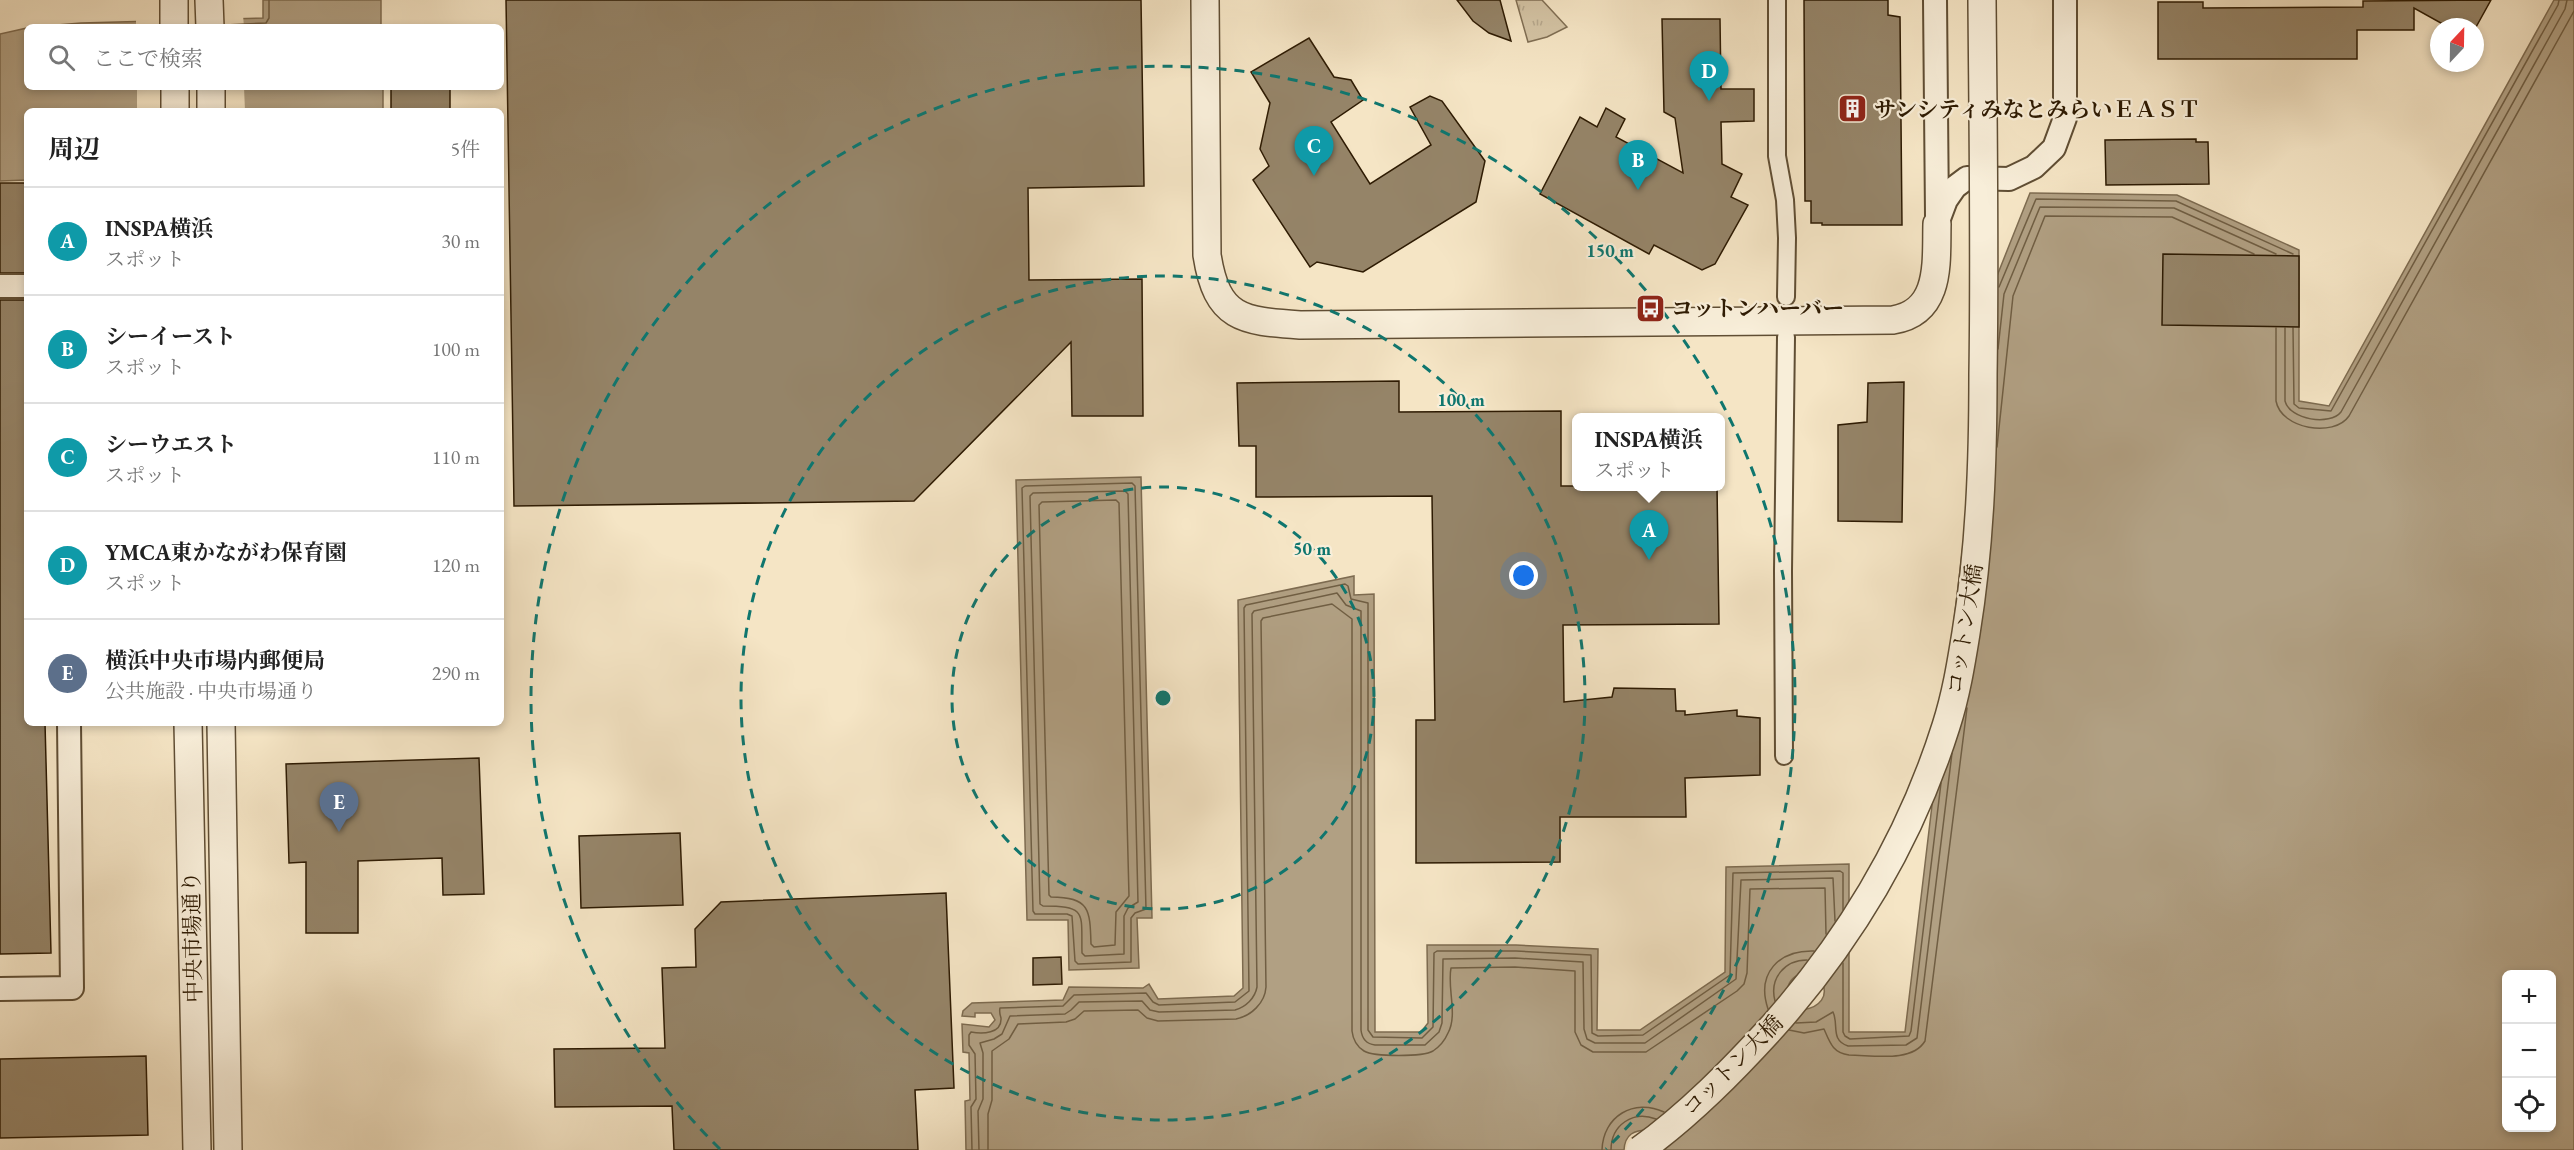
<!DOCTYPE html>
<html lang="ja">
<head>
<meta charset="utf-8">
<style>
  :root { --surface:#fff; --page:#f2f2f2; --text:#222; --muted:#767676; --line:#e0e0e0; --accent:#7c3aed }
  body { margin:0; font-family:"EB Garamond","Noto Serif JP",serif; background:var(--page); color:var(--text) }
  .controls { position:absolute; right:18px; bottom:18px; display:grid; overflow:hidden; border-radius:9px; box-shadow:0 3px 9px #0003 }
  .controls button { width:54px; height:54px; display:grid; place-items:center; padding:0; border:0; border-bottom:2px solid var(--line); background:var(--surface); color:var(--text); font:30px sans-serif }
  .compass { position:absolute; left:2430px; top:18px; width:54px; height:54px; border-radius:50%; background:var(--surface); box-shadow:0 3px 9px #0003; rotate:22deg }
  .you { position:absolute; left:1524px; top:576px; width:21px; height:21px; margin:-15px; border:4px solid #fff; border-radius:50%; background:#1a73e8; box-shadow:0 0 0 9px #1a73e833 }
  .badge { display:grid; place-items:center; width:39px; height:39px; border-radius:50%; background:var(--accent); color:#fff; font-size:20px; font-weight:700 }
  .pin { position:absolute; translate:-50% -50px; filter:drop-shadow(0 2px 3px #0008) }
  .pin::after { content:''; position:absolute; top:32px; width:21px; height:18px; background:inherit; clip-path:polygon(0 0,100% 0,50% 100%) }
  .popup { position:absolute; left:1572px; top:413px; width:153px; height:78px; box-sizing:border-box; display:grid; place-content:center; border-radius:9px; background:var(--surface); filter:drop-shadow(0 2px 4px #0005); font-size:20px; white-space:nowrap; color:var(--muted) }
  .popup b { font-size:22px; color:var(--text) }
  .popup::after { content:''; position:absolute; left:50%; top:100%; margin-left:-12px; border:12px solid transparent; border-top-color:var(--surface) }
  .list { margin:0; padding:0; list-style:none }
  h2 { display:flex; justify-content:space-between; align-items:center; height:78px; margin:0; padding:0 24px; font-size:26px }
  h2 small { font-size:20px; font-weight:400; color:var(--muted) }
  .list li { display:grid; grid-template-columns:39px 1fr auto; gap:18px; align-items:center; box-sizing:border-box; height:108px; padding:0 24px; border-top:2px solid var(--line) }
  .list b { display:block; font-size:22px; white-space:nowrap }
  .list p { margin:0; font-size:20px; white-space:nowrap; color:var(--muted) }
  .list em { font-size:20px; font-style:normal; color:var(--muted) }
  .icon { flex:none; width:33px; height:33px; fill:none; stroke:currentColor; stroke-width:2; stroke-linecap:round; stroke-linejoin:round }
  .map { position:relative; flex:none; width:2574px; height:1150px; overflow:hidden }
  .search { position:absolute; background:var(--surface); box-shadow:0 3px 9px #0003; left:24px; top:24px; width:480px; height:66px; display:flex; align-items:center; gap:15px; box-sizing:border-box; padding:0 21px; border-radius:9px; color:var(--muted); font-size:22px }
  .panel { position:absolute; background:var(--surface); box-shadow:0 3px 9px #0003; left:24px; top:108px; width:480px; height:618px; border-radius:9px }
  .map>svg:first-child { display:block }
  .grass { fill:url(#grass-tufts); stroke:#806f54; stroke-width:1.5 }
  .water { fill:#b1a083; stroke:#7d6b50; stroke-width:1.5; fill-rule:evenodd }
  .pier { fill:#f5e5c5 }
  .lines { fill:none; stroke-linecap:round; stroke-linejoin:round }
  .shore { stroke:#705e43; stroke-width:1.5 }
  .building { fill:#958468; stroke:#2e1b03; stroke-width:1.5 }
  .pedestrian-casing { stroke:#604e34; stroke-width:20 }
  .minor-casing { stroke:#604e34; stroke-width:26 }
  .tertiary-casing { stroke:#604e34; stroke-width:30 }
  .pedestrian { stroke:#f8eed9; stroke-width:16 }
  .minor { stroke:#f8eed9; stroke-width:22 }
  .tertiary { stroke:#f8eed9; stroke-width:27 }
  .tertiary-bridge-casing { stroke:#604e34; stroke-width:30; stroke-linecap:butt }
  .tertiary-bridge { stroke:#f8eed9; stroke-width:27 }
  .ring { fill:none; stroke:#0f766e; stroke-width:3; stroke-dasharray:10 8 }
  .labels { text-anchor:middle; stroke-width:4.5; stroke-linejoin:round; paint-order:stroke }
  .poi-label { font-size:22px; font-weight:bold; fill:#2e1b03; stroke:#f8eed9; text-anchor:start }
  .street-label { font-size:22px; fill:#2e1b03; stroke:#f8eed9 }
  .centre { fill:#0f766e; stroke:#f8eed9; stroke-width:3 }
  .ring-label { font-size:18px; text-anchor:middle; font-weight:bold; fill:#0f766e; stroke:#f8eed9; stroke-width:4.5; stroke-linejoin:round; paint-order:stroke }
</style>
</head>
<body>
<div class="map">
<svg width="2574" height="1150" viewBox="0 0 2574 1150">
  <defs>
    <pattern id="grass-tufts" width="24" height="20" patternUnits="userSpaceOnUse" patternTransform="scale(1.5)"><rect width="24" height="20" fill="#d3c3a4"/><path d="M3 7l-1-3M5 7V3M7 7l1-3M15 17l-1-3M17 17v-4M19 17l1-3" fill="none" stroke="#b5a78c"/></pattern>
  </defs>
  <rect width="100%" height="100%" fill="#f5e5c5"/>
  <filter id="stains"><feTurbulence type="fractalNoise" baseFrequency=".00333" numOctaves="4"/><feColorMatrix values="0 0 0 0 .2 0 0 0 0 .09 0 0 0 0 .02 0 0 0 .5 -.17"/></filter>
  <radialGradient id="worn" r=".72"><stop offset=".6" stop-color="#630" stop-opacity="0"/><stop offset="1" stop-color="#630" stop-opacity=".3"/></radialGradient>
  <polygon class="grass" points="1516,0 1542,0 1567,27 1547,37 1528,42"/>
  <g class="water">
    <polygon points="263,0 381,0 381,27 33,27 81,23 263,18"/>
    <path d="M2554,0H2574V1150H1662L1649,1130C1634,1130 1625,1134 1624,1150H966L965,1101L970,1100L969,1053L963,1052L962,1024L989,1027L995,1020L991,1013H975V1017L962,1016L963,1011L972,1003L1063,1000L1069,987L1143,988L1149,984L1158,999L1234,996L1243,988L1238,600L1354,576V595L1374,594L1375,1032H1421L1428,1023L1427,945H1516L1598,949L1597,1030H1640L1725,972L1726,867L1849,864V1032H1905L1971,478L1991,291L2030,193L2177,195L2299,250V401L2329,406ZM1802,974L1820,979C1831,996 1819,1008 1802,1010L1787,994C1787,984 1792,976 1802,974ZM2506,974H2552V1128H2506Z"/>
    <polygon points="27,28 27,87 383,87 383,111 27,111 27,180 0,181 0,34"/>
    <polygon points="1141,477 1152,918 1137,918 1139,968 1069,970 1068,920 1027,920 1016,480"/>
  </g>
  <g class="pier">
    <polygon points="243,15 244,27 136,27 136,18"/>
    <polygon points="137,87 244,87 245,111 137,111"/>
  </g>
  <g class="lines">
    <g class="shore">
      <polyline points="225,25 266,23 269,18 269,0"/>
      <polyline points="1999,287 2036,199 2176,201 2293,254"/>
      <path d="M2276,328V401C2281,429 2334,438 2349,416L2574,11"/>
      <path d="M2285,328V401C2290,420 2330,426 2341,412L2565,9L2567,0"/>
      <polyline points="2293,328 2294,404 2299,408 2331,411 2558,5 2559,0"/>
      <polyline points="1998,349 2004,294 2040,207 2174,208 2276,254"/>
      <polyline points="1997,447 2013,296 2045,216 2172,217 2254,254"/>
      <polygon points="1132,483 1135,486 1146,909 1135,913 1131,918 1131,962 1078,964 1075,961 1072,916 1067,914 1035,914 1033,911 1022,488 1025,486"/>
      <path d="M1125,491L1128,494L1138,902L1128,908L1124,916V954L1085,956L1082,953C1081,913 1088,906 1043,906L1040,904L1030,496L1033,493Z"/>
      <path d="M1116,500L1119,503L1129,896L1116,912L1115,945L1094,947L1091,944C1090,910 1090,897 1051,897L1049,895L1039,505L1042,502Z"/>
      <polyline points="1843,963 1843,1032 1845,1036 1850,1039 1909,1036 1911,1031 1941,783"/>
      <path d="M1775,1001C1769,978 1785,960 1807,960"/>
      <path d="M1768,1009C1756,973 1779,950 1814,951"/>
      <path d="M1796,1023L1816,1022L1833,1012C1839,1025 1830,1040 1848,1046L1906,1045L1917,1038L1952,753"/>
      <path d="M1789,1030L1804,1033L1824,1029C1830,1043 1833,1053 1849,1055C1872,1055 1912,1063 1925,1041L1967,708"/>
      <path d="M972,1150L971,1107L976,1099L975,1054L969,1045V1035L971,1032C982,1034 1002,1034 1001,1018C1000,1015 999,1012 1000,1008L1063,1006L1074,995L1146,993L1153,1002L1159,1005L1235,1002L1249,991L1244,608L1246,605L1345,584L1348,586L1351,599L1368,603V1030L1373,1037L1422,1038L1433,1027L1434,953L1437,951H1516L1591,955L1592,1033L1598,1036L1643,1035L1730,975L1733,873L1840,871L1843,873V910"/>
      <path d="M979,1150L978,1111L983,1099V1053L980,1043L994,1039L1002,1034L1010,1016L1065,1014L1071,1010L1079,1002L1142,1001L1150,1010L1159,1012L1235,1010C1246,1007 1255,998 1257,987L1252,614L1254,611L1337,593L1346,605L1361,611V1030C1362,1039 1367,1044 1375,1045H1425L1439,1032L1442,1023L1443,959L1515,958L1583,962L1584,1029L1587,1039L1595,1043H1645L1736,979L1741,880L1833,878L1835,921"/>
      <path d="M988,1150V1114L992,1100V1051L1009,1039L1018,1024L1066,1022L1075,1019L1084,1011L1138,1010L1147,1018L1158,1021L1236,1019C1251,1016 1265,1003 1266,987L1261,621L1263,618L1332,604L1352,619V1031C1353,1040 1356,1046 1364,1051C1374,1057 1423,1057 1433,1051C1439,1047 1445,1040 1448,1033C1458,1015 1447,988 1451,968L1515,967L1575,971V1032L1581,1045L1593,1052H1646L1737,991L1744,984L1747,973L1750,889L1825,888L1826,934"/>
      <path d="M1602,1150C1603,1116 1634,1098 1664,1112"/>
      <path d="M1611,1150C1611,1125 1633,1110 1656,1119"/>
    </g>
  </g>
  <g class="building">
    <polygon points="506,0 1141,0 1144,186 1028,188 1029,280 1142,279 1143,416 1072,416 1071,342 914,501 514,506"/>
    <polygon points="1457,0 1500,0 1511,41 1489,33 1473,21"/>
    <polygon points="1804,0 1888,0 1888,15 1900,17 1902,225 1822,225 1822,223 1811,223 1811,201 1805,201"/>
    <polygon points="2491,0 2476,27 2448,27 2414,8 2414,30 2357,30 2357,59 2158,59 2158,2 2203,2 2203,8 2363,7 2363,1"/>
    <polygon points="1662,19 1720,19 1721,89 1754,89 1754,121 1721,122 1722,164 1742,174 1731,197 1748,205 1715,264 1702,270 1654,245 1649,254 1540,194 1580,117 1597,127 1606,108 1625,119 1616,137 1683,173 1675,118 1664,112"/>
    <polygon points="1309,38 1334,77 1351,80 1363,100 1331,122 1370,184 1431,145 1410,107 1430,96 1442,101 1485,161 1476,202 1363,272 1317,262 1310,267 1253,180 1269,166 1260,149 1270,103 1251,72"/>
    <rect x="391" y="87" width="59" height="24"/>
    <polygon points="2196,139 2196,142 2208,142 2209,184 2106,185 2105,140"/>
    <rect x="0" y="183" width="27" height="90"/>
    <polygon points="2163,254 2299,256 2299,327 2162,325"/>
    <polygon points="0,300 27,300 27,723 45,723 51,953 0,954"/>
    <polygon points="1399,381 1399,412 1561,411 1561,486 1717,486 1719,624 1563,625 1564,702 1612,697 1614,688 1675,689 1676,711 1685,711 1685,715 1737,710 1737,716 1760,718 1760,775 1685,778 1686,817 1560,817 1560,862 1416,863 1416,720 1435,720 1432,496 1256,497 1256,446 1239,446 1237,383"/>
    <polygon points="1904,382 1902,522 1838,521 1838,425 1867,422 1868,383"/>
    <polygon points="479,758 484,894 443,895 442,858 358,861 358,933 306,933 306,862 289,863 286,764"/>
    <polygon points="680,833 683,905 581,908 579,836"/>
    <polygon points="946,893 954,1088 915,1090 918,1150 674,1150 672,1106 555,1107 554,1049 665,1048 662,968 696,967 695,929 721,902"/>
    <polygon points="1061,957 1062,984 1033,985 1033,958"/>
    <polygon points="146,1056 148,1135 0,1138 0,1059"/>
  </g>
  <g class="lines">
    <defs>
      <g id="pedestrian">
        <polyline points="1777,0 1777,156 1785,200 1787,238 1786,297"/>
        <polyline points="1784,756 1783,571 1786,337"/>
      </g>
      <g id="minor">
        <polyline points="1935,0 1937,216"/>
        <polyline points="1937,224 1946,200 1955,187 1967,178 2009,179 2034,167 2054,148 2065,118 2065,0"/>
        <polyline points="0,286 27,286"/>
        <polyline points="0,989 72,988 69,723"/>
      </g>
      <g id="tertiary">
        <polyline points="174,0 174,27"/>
        <polyline points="209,0 210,27"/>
        <path d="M1205,0L1207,255C1217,319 1242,321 1300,325L1893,320C1942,312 1936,261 1937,224"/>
        <polyline points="175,87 175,111"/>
        <polyline points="211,87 211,111"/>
        <polyline points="188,723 197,1150"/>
        <polyline points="221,723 228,1150"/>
      </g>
    </defs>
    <use href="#pedestrian" class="pedestrian-casing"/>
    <use href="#minor" class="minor-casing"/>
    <use href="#tertiary" class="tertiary-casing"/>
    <use href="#pedestrian" class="pedestrian"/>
    <use href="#minor" class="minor"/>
    <use href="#tertiary" class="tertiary"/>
    <defs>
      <path id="tertiary-bridge" d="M1640,1150C1689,1115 1733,1070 1774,1025C1851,938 1911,837 1946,726C1956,695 1961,664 1966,633C1980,547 1983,461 1983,374C1985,249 1983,125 1982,0"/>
    </defs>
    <use href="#tertiary-bridge" class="tertiary-bridge-casing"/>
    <use href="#tertiary-bridge" class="tertiary-bridge"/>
  </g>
  <g class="ring">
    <circle cx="1163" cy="698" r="211"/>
    <circle cx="1163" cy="698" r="422"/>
    <path d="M720 1149A632 632 0 1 1 1606 1149"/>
  </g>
  <defs>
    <symbol id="building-square" viewBox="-11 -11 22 22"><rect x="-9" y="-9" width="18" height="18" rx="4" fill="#8f2418" stroke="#f8eed9"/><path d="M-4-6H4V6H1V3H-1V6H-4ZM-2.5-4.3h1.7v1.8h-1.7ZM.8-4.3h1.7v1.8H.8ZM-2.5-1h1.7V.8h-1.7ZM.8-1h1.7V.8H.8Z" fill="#fff"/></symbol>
    <symbol id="bus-square" viewBox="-11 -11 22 22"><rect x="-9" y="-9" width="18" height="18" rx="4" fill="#8f2418" stroke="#f8eed9"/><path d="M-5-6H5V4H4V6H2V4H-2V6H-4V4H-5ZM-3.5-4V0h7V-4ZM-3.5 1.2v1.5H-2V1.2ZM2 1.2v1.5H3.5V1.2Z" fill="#fff"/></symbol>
  </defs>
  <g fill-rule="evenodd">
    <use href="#building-square" x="1836" y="92" width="33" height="33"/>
    <use href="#bus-square" x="1634" y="292" width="33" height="33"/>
  </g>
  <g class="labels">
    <g class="poi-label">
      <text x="1874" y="117">サンシティみなとみらいＥＡＳＴ</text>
      <text x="1671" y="316">コットンハーバー</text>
    </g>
    <g class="street-label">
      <text transform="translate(1964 629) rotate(-81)" y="8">コットン大橋</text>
      <text transform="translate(192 937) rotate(-91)" y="8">中央市場通り</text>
      <text transform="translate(1732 1065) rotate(-45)" y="8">コットン大橋</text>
    </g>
  </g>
  <circle cx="1163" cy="698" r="9" class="centre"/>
  <g class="ring-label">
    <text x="1610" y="257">150 m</text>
    <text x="1461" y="406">100 m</text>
    <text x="1312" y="555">50 m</text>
  </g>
  <rect width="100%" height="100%" filter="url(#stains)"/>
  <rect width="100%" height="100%" fill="url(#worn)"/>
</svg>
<div class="controls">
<button>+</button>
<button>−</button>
<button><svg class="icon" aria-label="locate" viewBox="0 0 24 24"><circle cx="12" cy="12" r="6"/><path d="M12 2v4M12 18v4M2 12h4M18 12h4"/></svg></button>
</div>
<svg class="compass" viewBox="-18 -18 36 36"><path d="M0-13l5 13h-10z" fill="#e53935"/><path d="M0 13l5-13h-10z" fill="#767676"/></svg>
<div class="you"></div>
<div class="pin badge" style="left:1649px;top:560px;background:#0f9aa8">A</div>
<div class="popup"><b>INSPA横浜</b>スポット</div>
<div class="pin badge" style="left:1638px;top:190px;background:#0f9aa8">B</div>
<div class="pin badge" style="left:1314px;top:176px;background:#0f9aa8">C</div>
<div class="pin badge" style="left:1709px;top:101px;background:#0f9aa8">D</div>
<div class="pin badge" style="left:339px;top:832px;background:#5c6f8a">E</div>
<div class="search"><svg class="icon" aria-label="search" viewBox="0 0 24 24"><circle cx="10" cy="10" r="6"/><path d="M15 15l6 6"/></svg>ここで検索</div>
<section class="panel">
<h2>周辺<small>5件</small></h2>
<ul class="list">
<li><span class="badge" style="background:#0f9aa8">A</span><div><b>INSPA横浜</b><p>スポット</p></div><em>30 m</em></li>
<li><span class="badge" style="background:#0f9aa8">B</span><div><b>シーイースト</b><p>スポット</p></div><em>100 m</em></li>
<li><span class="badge" style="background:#0f9aa8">C</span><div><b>シーウエスト</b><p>スポット</p></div><em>110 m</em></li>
<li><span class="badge" style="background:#0f9aa8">D</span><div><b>YMCA東かながわ保育園</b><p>スポット</p></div><em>120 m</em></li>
<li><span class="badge" style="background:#5c6f8a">E</span><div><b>横浜中央市場内郵便局</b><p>公共施設 · 中央市場通り</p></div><em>290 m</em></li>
</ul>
</section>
</div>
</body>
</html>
